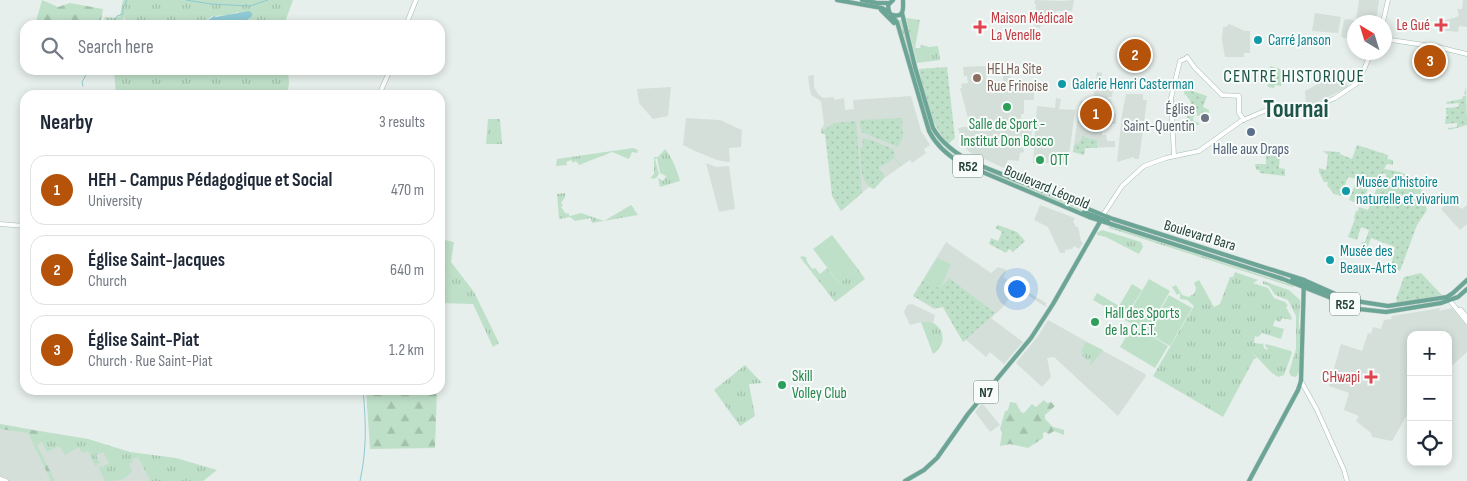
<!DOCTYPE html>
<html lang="en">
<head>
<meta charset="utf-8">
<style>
  :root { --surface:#fff; --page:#f2f2f3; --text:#1f2937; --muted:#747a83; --line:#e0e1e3; --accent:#b45309 }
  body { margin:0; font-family:"Sofia Sans Condensed",sans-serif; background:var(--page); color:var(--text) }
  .controls { position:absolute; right:15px; bottom:15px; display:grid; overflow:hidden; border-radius:10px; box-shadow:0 2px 8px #0003 }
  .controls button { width:45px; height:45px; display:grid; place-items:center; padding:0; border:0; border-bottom:1px solid var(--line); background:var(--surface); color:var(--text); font:25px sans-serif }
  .compass { position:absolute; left:1347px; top:15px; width:45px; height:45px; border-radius:50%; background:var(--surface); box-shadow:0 2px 8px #0003; rotate:322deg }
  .you { position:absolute; left:1016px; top:288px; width:18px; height:18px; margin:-12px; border:4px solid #fff; border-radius:50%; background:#1a73e8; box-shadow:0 0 0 8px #1a73e833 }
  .badge { display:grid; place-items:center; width:32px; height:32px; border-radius:50%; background:var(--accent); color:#fff; font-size:16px; font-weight:700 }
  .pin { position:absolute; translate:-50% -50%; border:2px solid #fff; box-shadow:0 1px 5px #0006 }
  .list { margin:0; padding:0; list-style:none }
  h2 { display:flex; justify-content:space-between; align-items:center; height:65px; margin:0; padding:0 20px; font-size:21px }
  h2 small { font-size:16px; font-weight:400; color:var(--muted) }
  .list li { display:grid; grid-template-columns:32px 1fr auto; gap:15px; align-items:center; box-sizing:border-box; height:70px; margin:0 10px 10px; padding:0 10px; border:1px solid var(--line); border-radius:15px }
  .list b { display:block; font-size:19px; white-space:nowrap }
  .list p { margin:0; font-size:16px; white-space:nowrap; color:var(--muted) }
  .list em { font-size:16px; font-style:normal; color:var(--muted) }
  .icon { flex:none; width:28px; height:28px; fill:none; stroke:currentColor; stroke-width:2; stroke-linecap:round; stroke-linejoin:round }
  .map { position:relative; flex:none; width:1467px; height:481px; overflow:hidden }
  .search { position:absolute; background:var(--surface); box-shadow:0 2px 8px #0003; left:20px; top:20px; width:425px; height:55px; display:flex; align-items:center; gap:12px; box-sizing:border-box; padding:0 18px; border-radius:15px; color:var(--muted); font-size:19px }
  .panel { position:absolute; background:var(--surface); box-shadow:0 2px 8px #0003; left:20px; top:90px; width:425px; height:305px; border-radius:15px }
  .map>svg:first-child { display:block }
  .built { fill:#d4dfda }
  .grass { fill:url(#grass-tufts) }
  .forest { fill:url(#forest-firs) }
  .park { fill:url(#park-dots) }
  .pitch { fill:#bfe0c8 }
  .water { fill:#8ec9d4 }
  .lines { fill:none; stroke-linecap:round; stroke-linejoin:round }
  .stream { stroke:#8ec9d4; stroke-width:1 }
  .secondary-casing { stroke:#a4bbb3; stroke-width:5 }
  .primary-casing { stroke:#c2cac8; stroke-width:5 }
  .secondary { stroke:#fff; stroke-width:4 }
  .primary { stroke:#6aa596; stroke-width:4 }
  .health-dot { fill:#e0444e; stroke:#f7fbf9; stroke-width:2 }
  .culture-dot { fill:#0f9aa8; stroke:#f7fbf9; stroke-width:2 }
  .education-dot { fill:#8d6e63; stroke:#f7fbf9; stroke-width:2 }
  .leisure-dot { fill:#2e9e5b; stroke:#f7fbf9; stroke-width:2 }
  .worship-dot { fill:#6b7280; stroke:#f7fbf9; stroke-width:2 }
  .service-dot { fill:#5c6f8a; stroke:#f7fbf9; stroke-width:2 }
  .labels { text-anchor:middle; stroke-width:4; stroke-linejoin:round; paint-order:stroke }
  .shield { fill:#f7fbf9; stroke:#637a73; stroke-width:1 }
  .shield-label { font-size:14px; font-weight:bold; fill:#24423a }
  .health-label { font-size:15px; fill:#be3a42; stroke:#f7fbf9; text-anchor:end }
  .culture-label { font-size:15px; fill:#0d838f; stroke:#f7fbf9; text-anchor:start }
  .education-label { font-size:15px; fill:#785e54; stroke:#f7fbf9; text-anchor:start }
  .worship-label { font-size:15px; fill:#5b616d; stroke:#f7fbf9; text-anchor:end }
  .leisure-label { font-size:15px; fill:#27864d; stroke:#f7fbf9; text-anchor:start }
  .service-label { font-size:15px; fill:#4e5e75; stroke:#f7fbf9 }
  .street-label { font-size:15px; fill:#24423a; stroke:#f7fbf9 }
  .quarter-label { font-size:18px; letter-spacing:1px; fill:#1f5548; stroke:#f7fbf9 }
  .town-label { font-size:25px; font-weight:bold; fill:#1f5548; stroke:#f7fbf9 }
</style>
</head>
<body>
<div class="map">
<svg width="1467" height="481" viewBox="0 0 1467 481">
  <defs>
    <pattern id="grass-tufts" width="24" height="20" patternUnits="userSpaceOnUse" patternTransform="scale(1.25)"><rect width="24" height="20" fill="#bfe0c8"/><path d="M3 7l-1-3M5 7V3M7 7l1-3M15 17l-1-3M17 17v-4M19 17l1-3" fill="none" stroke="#a4c1ad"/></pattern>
    <pattern id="forest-firs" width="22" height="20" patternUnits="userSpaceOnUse" patternTransform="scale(1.25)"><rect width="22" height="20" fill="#bfe0c8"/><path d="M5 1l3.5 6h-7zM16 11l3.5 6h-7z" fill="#a4c1ad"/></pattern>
    <pattern id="park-dots" width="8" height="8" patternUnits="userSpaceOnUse" patternTransform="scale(1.25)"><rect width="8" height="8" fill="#bfe0c8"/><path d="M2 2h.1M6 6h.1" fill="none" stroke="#a4c1ad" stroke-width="1.8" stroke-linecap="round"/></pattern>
  </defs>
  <rect width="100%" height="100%" fill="#e6efeb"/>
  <g class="built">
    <polygon points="1035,0 1061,1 1074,0 1072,11 1056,11 1055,15 1050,16 1048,25 1041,23 1040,28 1034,26 1036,4 1034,4"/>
    <polygon points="1359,0 1379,0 1376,22 1354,22 1354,39 1343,38 1341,35 1344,20 1347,19 1356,21"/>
    <polygon points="1463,0 1467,0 1467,27 1459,26 1458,32 1439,30 1439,22 1457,17 1459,15 1457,9 1462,9"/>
    <polygon points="1315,13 1341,17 1338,33 1312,31"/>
    <polygon points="1229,24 1245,31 1250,31 1250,53 1244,53 1244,57 1225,57 1222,40 1223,27 1226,27"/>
    <polygon points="986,66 987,84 1003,81 1003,74 1011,73 1009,86 1022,86 1022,89 1034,91 1034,100 1024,100 1024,114 1021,114 1021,120 1032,120 1021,121 1022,129 1032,128 1031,137 1022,138 1024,152 1020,153 1019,161 1008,160 1004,168 969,152 962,142 958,128 970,126 960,88 962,88 961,84 968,83 967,76 964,76 963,67"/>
    <polygon points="1097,72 1102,73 1100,88 1113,90 1112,97 1108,97 1108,99 1111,99 1112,106 1114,107 1111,108 1111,111 1113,113 1116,114 1116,124 1112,124 1111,126 1102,128 1102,135 1106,135 1107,141 1115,141 1115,147 1085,148 1084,155 1073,152 1080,101 1093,102"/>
    <polygon points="1327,74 1346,83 1349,87 1313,104 1306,103 1305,91 1318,84"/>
    <polygon points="814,75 814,87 818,94 823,98 833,97 835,100 844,98 845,110 854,109 853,100 911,96 921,131 930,145 924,149 926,153 912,163 910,160 883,179 874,189 869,187 841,211 825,134 821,133 821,129 824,124 821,101 811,95 809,84 808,76"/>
    <polygon points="671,87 668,116 653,119 639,103 637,89"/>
    <polygon points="1126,94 1143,94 1143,100 1147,100 1139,159 1134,159 1134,157 1117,162 1122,115"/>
    <polygon points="1056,98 1061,99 1059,109 1075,110 1068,163 1033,163 1037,106 1055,108"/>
    <polygon points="686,118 720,120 742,130 741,147 729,148 730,162 728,162 717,160 695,151 683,145"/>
    <polygon points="706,163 716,167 729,166 735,209 719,212"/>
    <polygon points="1450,201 1462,209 1467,205 1467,224 1460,230 1441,209"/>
    <polygon points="1040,205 1075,218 1073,221 1076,227 1078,227 1081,241 1083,243 1079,249 1074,246 1072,249 1065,250 1065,253 1060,253 1048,227 1034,220"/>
    <polygon points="946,242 991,273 998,267 1007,270 1003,277 1046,303 1046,307 1016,288 1002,308 991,318 1023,342 1004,364 990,352 986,357 957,332 943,307 934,309 913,296"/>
    <polygon points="912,304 935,315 933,323 925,321 910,325 904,312 907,305"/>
    <polygon points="1441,308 1439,311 1452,308 1467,326 1467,352 1448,369 1448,335 1411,335 1411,408 1392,441 1372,437 1371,433 1356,421 1359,416 1344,410 1349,393 1329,386 1341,344 1362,351 1368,333 1371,334 1373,327 1381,329 1384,320 1391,319 1392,316"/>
    <polygon points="1048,320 1145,374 1146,376 1118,416 1054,357 1047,358 1051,377 1042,387 1016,363 1038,336"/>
    <polygon points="982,403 1000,425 990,432 975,412"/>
    <polygon points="0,424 88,439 138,456 150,481 0,481"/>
  </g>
  <g class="grass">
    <polygon points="123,0 293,0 284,25 241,25 247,20 238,12 229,15 212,16 201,25 127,25 124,16 123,25 103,25 105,17 116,18 120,16"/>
    <polygon points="906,18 920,20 915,48 920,48 921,45 929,47 938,46 940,60 917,63"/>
    <path d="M899,20H901L931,125L940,141L954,153L966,161L1090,213L1073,209L966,165C952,156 936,146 930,130C939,143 949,154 963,162L1075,208L965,162C950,153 938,142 930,127Z"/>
    <polygon points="114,70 288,70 289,83 287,95 116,95"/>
    <polygon points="488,119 500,119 502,144 486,144"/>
    <polygon points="633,148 638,150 637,153 632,152 629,159 612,152 579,165 576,161 573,163 571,160 566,162 567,165 556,166 557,159"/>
    <path d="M665,149C672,157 677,170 680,181L660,187L658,178L663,181L666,176L660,173L657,158L655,159L659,174L656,178L652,179L651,177L654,174V157H658Z"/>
    <polygon points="565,193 565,197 561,203 563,205 561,207 566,214 568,213 570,216 581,213 604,221 631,205 638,215 592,223 591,218 575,221 570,217 559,219 557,194"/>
    <polygon points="1109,226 1283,282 1294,285 1293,287 1109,228"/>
    <polygon points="1102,230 1141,242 1143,247 1139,254 1106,237 1097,235 1097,233"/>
    <polygon points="440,239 454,242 451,262 474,292 499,343 493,347 473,304 440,303"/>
    <polygon points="803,256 807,258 806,260 812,269 815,268 820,274 827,268 839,283 858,269 865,279 835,302 800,257"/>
    <polygon points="1235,272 1258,280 1253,283 1268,288 1274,298 1285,302 1288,306 1286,307 1292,318 1291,320 1282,318 1280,322 1275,320 1273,326 1284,329 1281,339 1262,333 1258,337 1255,336 1254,343 1261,344 1263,343 1264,348 1267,350 1268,349 1265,346 1266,344 1291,351 1292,353 1284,375 1278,377 1272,373 1249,349 1257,358 1254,359 1223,417 1153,376 1194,306 1187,300 1180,299 1180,293 1177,295 1172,287 1176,285 1182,295 1189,297 1195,293 1196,288 1194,283 1199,280 1214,307 1220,304 1230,277 1233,277"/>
    <path d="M1263,281L1289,290L1300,300C1301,308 1297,323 1300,330L1299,372L1296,377L1291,376L1289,372L1296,349V316L1288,300L1275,295L1269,286L1263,284Z"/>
    <path d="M921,322C942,318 951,343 933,354Z"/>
    <polygon points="1086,342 1103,350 1091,365 1089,364 1091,361 1089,359 1087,360 1081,354 1083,353 1081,351"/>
    <polygon points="745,365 762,383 749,384 755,416 740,426 714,390"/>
    <path d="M43,432L88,439L130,452L176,458L217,470L203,481H150L138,457L132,459L133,462L129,464L132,470C127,481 116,481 105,481L99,468L100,466L102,467L109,463L103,452L96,455L100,463L95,466L88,451L82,453L79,447L65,455L59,446L47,452L42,442L37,445Z"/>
  </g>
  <g class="forest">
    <polygon points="42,0 58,7 70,3 103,9 100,25 35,25"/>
    <polygon points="366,390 437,390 435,448 370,449"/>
    <polygon points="1044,400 1047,403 1051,402 1055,406 1045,415 1045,419 1053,427 1064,430 1064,435 1054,431 1049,434 1045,432 1043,433 1043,438 1028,448 1010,444 1000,446 1002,433 1000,429 1005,411 1008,410 1010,402 1016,403 1021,412 1024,413 1032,404 1036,407"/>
    <polygon points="0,424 43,432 37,445 55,481 51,481 28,433 0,429"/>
  </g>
  <g class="park">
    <polygon points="1270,66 1280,69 1285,74 1281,86 1275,85 1274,88 1268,87 1267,81"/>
    <path d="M947,67L955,138L948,144C930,124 924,95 919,69Z"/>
    <path d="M1186,83L1194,88L1192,91L1207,96L1203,107L1209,110V113H1203V115L1197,116V112L1192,113L1195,115L1193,118L1194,121L1199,123V125L1186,123L1188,111L1192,110C1192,104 1189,96 1184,94Z"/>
    <polygon points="1466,87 1467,125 1449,130 1448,128 1457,127 1457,123 1445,124 1446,116 1448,116 1446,114 1446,108 1458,107 1459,103 1447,104 1446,102 1462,99 1463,96 1465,96 1466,95 1464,94"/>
    <polygon points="902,118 903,137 898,147 862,132 859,122 861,120"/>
    <polygon points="856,121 862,193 841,211 832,196 825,134 821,133 821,129 826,129 834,123"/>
    <polygon points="1083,135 1085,136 1085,138 1097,140 1097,148 1085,148 1084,155 1073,152 1074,145 1079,143"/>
    <path d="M862,138L871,140L893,149L895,158L901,165L900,166L894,158L886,164L878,167L885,177L874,189C859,183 861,163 860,149L863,146Z"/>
    <polygon points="1357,145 1388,155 1387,159 1393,160 1393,165 1387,164 1384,169 1401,172 1401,173 1405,174 1405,176 1412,178 1411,183 1386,178 1386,174 1383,173 1381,180 1363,176 1356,179 1348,177 1341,196 1334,194 1327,185 1328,182 1324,182 1319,172 1319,168 1326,170 1328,155 1323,151 1340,152 1340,154 1352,159"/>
    <polygon points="1280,155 1279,168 1285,169 1285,176 1260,173 1259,170 1256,170 1255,164 1266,164 1266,156"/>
    <polygon points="1359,179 1370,182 1363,203 1359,204 1349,200 1356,182"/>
    <polygon points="1384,180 1408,184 1421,189 1427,210 1417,225 1400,271 1391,267 1395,247 1371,238 1365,254 1361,252 1363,244 1361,243 1365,242 1369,230 1361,227 1357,240 1348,237 1355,219 1354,218 1356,211 1358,211 1359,207 1368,210 1379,183"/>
    <polygon points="998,225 1017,232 1025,241 1013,252 1009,249 1006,253 989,244 991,238 998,241 1002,232 995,228"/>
    <polygon points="1421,273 1442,295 1399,303 1397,302 1396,299 1404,277"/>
    <polygon points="949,278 995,313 963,342 943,307 935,308 913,296 924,279 940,288"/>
  </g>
  <g class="pitch">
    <polygon points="832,235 858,269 839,283 813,249"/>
    <polygon points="937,258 951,264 940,289 924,279"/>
    <polygon points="1149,279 1170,291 1147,332 1125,320"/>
    <polygon points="1132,284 1142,290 1128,313 1120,309 1118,314 1093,300 1097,293 1119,306"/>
    <polygon points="1169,295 1192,308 1170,346 1147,333"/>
    <polygon points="1133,325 1168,346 1155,368 1120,347"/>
  </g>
  <polygon class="water" points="249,11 252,13 252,16 241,25 201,25 214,16 216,17"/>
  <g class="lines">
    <g class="stream">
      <polyline points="186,0 211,4 250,6 268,0"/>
      <polyline points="113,25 117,16 123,14 123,8 127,0"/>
      <polyline points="83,86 82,82 87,73 86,70"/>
      <path d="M360,481C367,450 366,421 363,390"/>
    </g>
    <defs>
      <g id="secondary">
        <polyline points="1383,22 1388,0"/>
        <polyline points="406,25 416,0"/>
        <polyline points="1384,39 1438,47 1467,54"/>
        <polyline points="1187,57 1195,68 1222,95 1239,96 1239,113 1244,120"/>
        <polyline points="379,95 390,70"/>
        <polyline points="1174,156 1171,98 1180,61 1187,58"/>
        <polyline points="1103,215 1122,186 1144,166 1166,158 1199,151 1241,121 1269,109 1282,106 1303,108 1314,107 1335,98 1356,84 1365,67 1371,52"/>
        <polyline points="0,224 25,226"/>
        <polyline points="1447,297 1467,322"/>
        <polyline points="1458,310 1461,310 1467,317"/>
        <polyline points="1301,381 1317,410 1344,470 1347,481"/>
        <polyline points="0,479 6,481"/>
      </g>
      <g id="primary">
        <polyline points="837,0 882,8 889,12"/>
        <polyline points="862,0 877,3 889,3"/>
        <path d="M893,0L888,5L889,12L897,22L929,131C936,145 947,155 961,163L1089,217L1283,279L1359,309L1386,312L1441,303L1458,297L1467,289"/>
        <polyline points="881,10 894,23"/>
        <path d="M902,13L915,67L933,128C942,144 958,155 974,163L1113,219L1304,280L1349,300L1388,306L1447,297L1453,293L1467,280"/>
        <path d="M892,15C905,18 903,8 903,0"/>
        <polyline points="1084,212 1108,221"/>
        <polyline points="1292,280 1342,298"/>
        <polyline points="905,481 924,470 937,458 968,414 1031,338 1053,304 1101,220"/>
        <polyline points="1249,481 1298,390 1301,381 1304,280"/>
      </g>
    </defs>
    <use href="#secondary" class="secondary-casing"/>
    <use href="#primary" class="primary-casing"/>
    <use href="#secondary" class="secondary"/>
    <use href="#primary" class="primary"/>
  </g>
  <g class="health-dot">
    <path d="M1438.5 17.5h5v5h5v5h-5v5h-5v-5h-5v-5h5z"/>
    <path d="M977.5 19.5h5v5h5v5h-5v5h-5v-5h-5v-5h5z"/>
    <path d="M1368.5 369.5h5v5h5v5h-5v5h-5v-5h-5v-5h5z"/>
  </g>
  <g class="culture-dot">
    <circle cx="1258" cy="40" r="5"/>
    <circle cx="1062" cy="84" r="5"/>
    <circle cx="1346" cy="191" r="5"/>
    <circle cx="1330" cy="260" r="5"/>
  </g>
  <circle class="education-dot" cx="977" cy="78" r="5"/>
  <g class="leisure-dot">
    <circle cx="1007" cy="107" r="5"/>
    <circle cx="1040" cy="160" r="5"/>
    <circle cx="1095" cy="322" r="5"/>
    <circle cx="782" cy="385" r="5"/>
  </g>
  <circle class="worship-dot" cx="1205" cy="118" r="5"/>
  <circle class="service-dot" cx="1251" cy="132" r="5"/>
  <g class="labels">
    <g class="shield">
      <rect x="953" y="154.5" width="30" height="23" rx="4"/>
      <rect x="1330" y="292.5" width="30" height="23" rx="4"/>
      <rect x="973.5" y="380.5" width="25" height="23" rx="4"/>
    </g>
    <g class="shield-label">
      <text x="968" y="171">R52</text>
      <text x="1345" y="309">R52</text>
      <text x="986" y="397">N7</text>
    </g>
    <g class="health-label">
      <text x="991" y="23" text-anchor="start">Maison Médicale<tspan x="991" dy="17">La Venelle</tspan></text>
      <text x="1430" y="30">Le Gué</text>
      <text x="1360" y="382">CHwapi</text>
    </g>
    <g class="culture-label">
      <text x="1268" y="45">Carré Janson</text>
      <text x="1072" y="89">Galerie Henri Casterman</text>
      <text x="1356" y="187">Musée d'histoire<tspan x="1356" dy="17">naturelle et vivarium</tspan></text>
      <text x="1340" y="256">Musée des<tspan x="1340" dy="17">Beaux-Arts</tspan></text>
    </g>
    <g class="education-label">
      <text x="987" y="74">HELHa Site<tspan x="987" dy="17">Rue Frinoise</tspan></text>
    </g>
    <g class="worship-label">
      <text x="1195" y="114">Église<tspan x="1195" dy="17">Saint-Quentin</tspan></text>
    </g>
    <g class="leisure-label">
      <text x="1007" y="129" text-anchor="middle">Salle de Sport -<tspan x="1007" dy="17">Institut Don Bosco</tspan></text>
      <text x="1050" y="165">OTT</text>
      <text x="1105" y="318">Hall des Sports<tspan x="1105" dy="17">de la C.E.T.</tspan></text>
      <text x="792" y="381">Skill<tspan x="792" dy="17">Volley Club</tspan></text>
    </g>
    <g class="service-label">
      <text x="1251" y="154">Halle aux Draps</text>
    </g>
    <g class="street-label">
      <text transform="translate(1047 187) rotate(23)" y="5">Boulevard Léopold</text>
      <text transform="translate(1200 235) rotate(17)" y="5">Boulevard Bara</text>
    </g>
    <g class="quarter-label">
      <text x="1294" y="82">CENTRE HISTORIQUE</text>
    </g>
    <g class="town-label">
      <text x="1296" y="117">Tournai</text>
    </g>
  </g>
</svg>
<div class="controls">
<button>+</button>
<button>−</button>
<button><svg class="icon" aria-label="locate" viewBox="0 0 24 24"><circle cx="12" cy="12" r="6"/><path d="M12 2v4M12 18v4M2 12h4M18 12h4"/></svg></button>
</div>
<svg class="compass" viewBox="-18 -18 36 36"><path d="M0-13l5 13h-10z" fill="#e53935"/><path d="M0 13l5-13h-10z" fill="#747a83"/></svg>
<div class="you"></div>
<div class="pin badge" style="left:1096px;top:114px">1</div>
<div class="pin badge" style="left:1135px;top:55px">2</div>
<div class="pin badge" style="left:1430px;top:61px">3</div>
<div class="search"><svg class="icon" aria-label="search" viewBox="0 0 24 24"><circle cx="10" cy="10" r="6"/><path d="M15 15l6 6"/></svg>Search here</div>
<section class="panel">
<h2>Nearby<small>3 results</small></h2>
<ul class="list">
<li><span class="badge">1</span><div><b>HEH - Campus Pédagogique et Social</b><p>University</p></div><em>470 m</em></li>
<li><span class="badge">2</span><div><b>Église Saint-Jacques</b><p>Church</p></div><em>640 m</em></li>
<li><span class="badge">3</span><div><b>Église Saint-Piat</b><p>Church · Rue Saint-Piat</p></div><em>1.2 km</em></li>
</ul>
</section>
</div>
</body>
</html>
